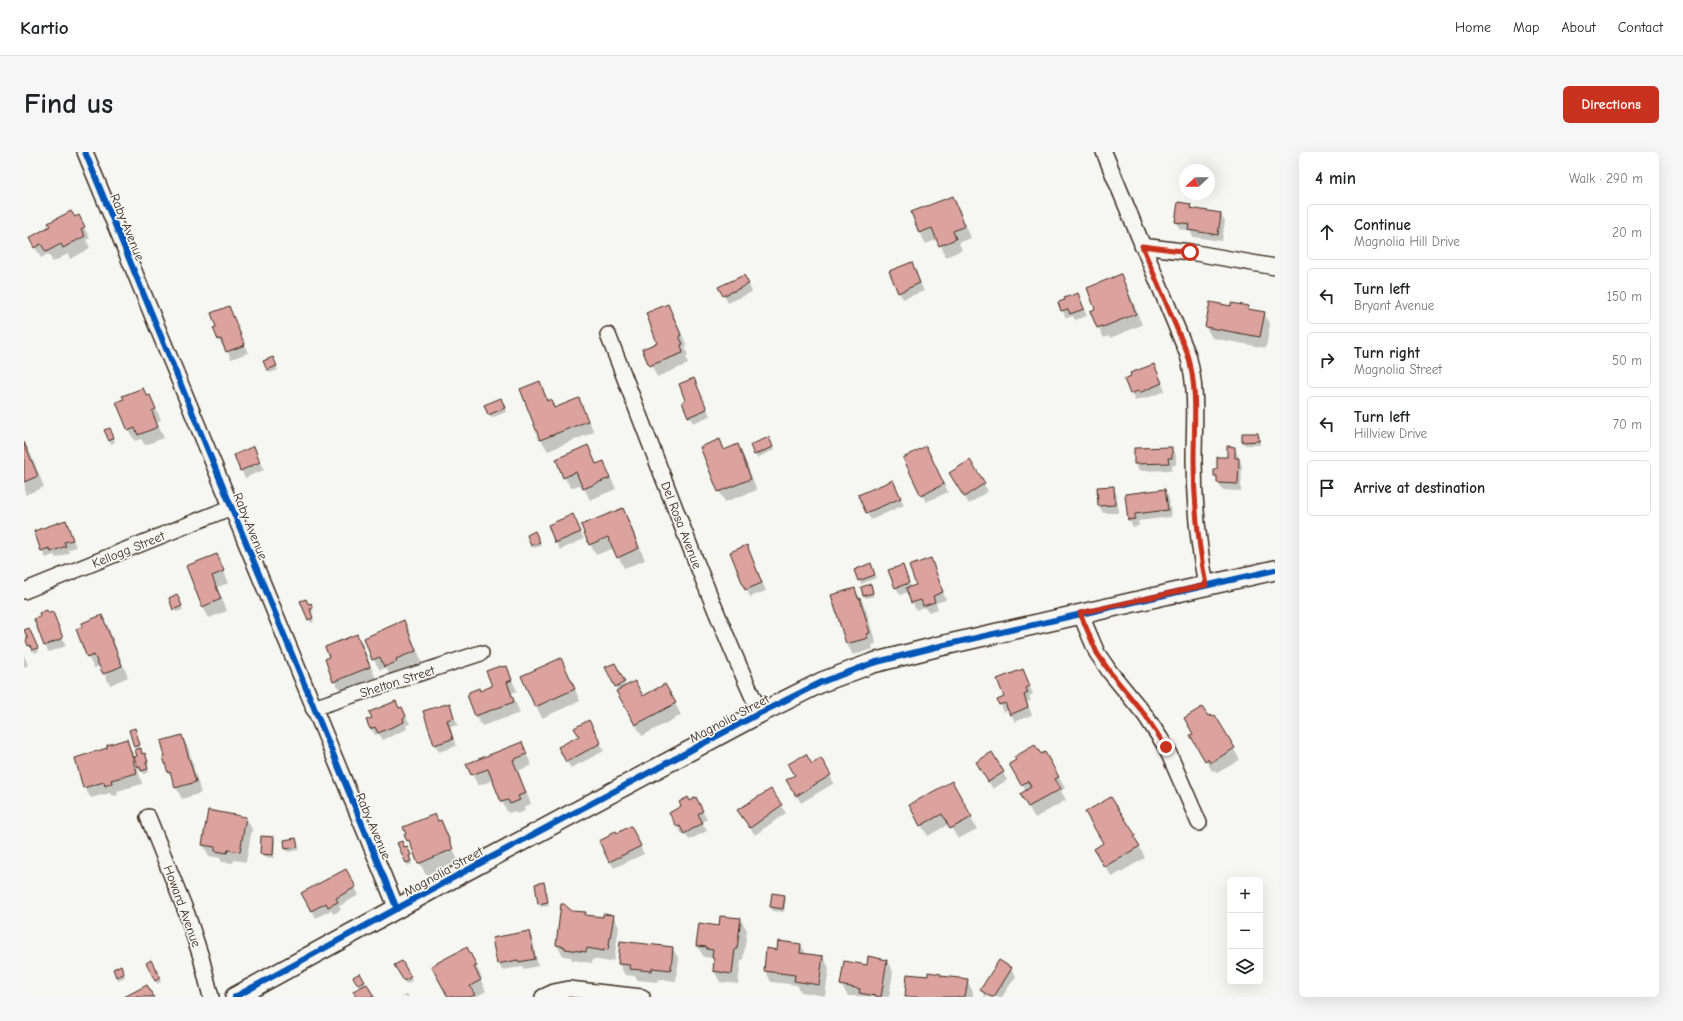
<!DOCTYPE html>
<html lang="en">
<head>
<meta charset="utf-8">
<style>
  :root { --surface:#fff; --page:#f6f6f6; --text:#202124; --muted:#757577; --line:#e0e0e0; --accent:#c8321e }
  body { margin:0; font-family:"Comic Neue",sans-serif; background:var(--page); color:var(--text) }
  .controls { position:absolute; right:12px; bottom:12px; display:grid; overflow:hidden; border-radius:6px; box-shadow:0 4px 16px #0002 }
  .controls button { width:36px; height:36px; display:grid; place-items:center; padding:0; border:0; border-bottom:1px solid var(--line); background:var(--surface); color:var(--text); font:20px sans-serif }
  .compass { position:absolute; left:1155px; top:12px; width:36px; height:36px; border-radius:50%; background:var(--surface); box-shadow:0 4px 16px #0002; rotate:248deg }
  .stop { position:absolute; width:12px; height:12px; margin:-9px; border:3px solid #c8321e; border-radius:50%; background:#fff }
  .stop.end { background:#c8321e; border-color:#fff; box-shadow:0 1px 4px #0008 }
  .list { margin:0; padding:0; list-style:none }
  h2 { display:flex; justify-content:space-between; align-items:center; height:52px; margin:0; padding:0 16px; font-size:17px }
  h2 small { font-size:13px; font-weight:400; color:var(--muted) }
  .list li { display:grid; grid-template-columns:26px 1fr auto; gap:12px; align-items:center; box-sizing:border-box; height:56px; margin:0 8px 8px; padding:0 8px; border:1px solid var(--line); border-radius:6px }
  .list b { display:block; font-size:15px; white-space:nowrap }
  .list p { margin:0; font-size:13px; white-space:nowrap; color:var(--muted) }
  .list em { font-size:13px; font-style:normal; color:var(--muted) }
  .icon { flex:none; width:22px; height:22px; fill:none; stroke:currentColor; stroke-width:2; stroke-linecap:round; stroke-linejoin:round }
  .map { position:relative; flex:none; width:1251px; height:845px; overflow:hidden; border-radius:6px }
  header { display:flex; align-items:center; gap:24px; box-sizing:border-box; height:56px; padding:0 20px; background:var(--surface); border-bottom:1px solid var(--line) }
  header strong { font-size:19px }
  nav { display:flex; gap:22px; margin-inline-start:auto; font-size:14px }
  .intro { display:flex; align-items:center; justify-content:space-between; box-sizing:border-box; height:96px; padding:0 24px }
  h1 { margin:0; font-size:28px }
  .button { padding:10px 18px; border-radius:6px; background:var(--accent); color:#fff; font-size:14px; font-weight:700 }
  main { display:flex; gap:24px; padding:0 24px }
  aside { flex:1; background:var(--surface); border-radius:6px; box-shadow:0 4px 16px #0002 }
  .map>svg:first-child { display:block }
  .shadow { fill:#0003 }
  .building { fill:#dca29d; stroke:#3b2a1e }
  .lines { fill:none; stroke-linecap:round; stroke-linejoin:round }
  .minor-casing { stroke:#3b2a1e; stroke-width:18 }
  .tertiary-casing { stroke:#3b2a1e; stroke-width:22 }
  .minor { stroke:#f6f6f2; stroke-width:15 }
  .tertiary { stroke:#f6f6f2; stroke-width:19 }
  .cycleway-casing { stroke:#f6f6f2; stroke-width:8 }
  .cycleway { stroke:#0057b8; stroke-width:6 }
  .route { stroke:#c8321e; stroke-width:5 }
  .labels { text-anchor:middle; stroke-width:3.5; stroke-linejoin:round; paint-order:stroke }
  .street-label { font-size:13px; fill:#3b2a1e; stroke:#f6f6f2 }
</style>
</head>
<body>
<header>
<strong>Kartio</strong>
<nav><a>Home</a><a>Map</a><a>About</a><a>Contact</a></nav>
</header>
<div class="intro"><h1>Find us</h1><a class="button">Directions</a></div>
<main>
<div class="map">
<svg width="1251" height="845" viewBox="0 0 1251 845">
  <rect width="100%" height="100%" fill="#f6f6f2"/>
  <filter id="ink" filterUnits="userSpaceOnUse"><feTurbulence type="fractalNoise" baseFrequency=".025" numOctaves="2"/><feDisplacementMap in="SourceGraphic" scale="8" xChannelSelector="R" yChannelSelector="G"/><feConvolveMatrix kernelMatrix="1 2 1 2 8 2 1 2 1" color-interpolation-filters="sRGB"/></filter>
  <g filter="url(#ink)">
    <g class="shadow">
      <polygon points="929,45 935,56 947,86 935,91 938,98 922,105 914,87 902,92 896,81"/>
      <polygon points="1166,53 1168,57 1197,62 1201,69 1198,89 1169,85 1166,79 1156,77 1152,70"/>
      <polygon points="54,65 66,86 62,88 66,96 46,107 44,102 29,110 24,102 17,106 6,86 28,75"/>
      <polygon points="887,111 900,139 879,147 875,140"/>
      <polygon points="1096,124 1103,135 1118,173 1086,186 1085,184 1080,186 1074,175 1072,157"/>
      <polygon points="724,131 728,140 704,151 696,135"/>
      <polygon points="1053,142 1063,164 1051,168 1049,164 1042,166 1035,151"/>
      <polygon points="644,153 650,164 663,194 661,195 664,203 662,204 664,212 633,225 620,198 634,192"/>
      <polygon points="1208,155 1224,155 1227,159 1240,161 1246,172 1242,196 1188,186 1182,175"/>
      <polygon points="205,156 224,201 207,207 201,194 199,195 195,188 191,177 193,175"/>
      <polygon points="240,209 250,209 254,218 246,221"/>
      <polygon points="1130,213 1141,239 1120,247 1119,246 1111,249 1107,241"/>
      <polygon points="670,227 686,264 669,271 665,264 662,249"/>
      <polygon points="515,230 525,249 526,249 531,257 555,248 570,280 524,299 517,288 497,238"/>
      <polygon points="126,244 137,268 133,270 140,286 121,293 117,287 111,289 104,278 123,245"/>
      <polygon points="479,250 482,260 467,266 461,253"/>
      <polygon points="87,280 91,290 87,292 85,288"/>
      <polygon points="1234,282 1236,285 1236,293 1221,293 1219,290"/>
      <polygon points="696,288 701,298 713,294 720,305 733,338 701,350 695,339"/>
      <polygon points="747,290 750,298 733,306 731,303"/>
      <polygon points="0,291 7,302 20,335 1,343"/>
      <polygon points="563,294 573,313 579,310 592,337 566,348 558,332 547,336 540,325"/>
      <polygon points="229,295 240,318 221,326 217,318"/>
      <polygon points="902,296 924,340 902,350 898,343"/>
      <polygon points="1147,296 1152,303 1152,313 1148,313 1148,318 1115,319 1111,312 1111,297"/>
      <polygon points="1211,296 1218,314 1217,339 1198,338 1191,323"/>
      <polygon points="945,309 964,339 945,352 930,329"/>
      <polygon points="869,329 880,353 847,368 843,361"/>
      <polygon points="1089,335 1093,343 1094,361 1079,361 1075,354 1074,336"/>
      <polygon points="1141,338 1145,346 1147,365 1114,369 1115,374 1109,375 1105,367 1102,343"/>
      <polygon points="598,357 605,368 621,408 600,416 590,396 572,403 566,392"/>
      <polygon points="549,364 560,387 536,398 532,390"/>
      <polygon points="41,369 52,395 44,398 45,401 32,406 30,403 22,406 18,399"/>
      <polygon points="513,384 517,394 510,396 508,393"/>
      <polygon points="723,395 742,439 726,445 707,401"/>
      <polygon points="192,403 205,431 193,435 203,459 185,466 179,455 163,415"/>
      <polygon points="906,407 910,415 922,448 912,451 914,457 905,460 901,455 892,458 884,440 876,443 872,435 878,414 887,436 893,433"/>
      <polygon points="848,416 852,426 837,432 835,428"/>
      <polygon points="846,434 850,444 842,446 840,443"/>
      <polygon points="831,437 842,458 852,492 848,493 849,497 829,503 823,492 809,444"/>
      <polygon points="155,447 159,458 152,460 150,457"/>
      <polygon points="278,449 288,456 290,459 287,460 290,470 287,471"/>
      <polygon points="29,461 42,494 25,500 20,493"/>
      <polygon points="77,464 84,475 104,525 86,533 76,514 70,516 64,505 60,474"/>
      <polygon points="379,470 386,481 398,510 377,518 378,521 368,526 362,516 356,518 349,507"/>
      <polygon points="7,481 15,500 11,501 5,493"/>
      <polygon points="333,483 339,494 352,527 317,540 310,529"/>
      <polygon points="0,503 4,513 0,515"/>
      <polygon points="590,512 602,535 619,545 647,544 657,563 618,584 594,540 600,536 599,535 593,538 592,534"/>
      <polygon points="482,515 493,539 488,541 496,561 458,574 451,563 456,540 469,535"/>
      <polygon points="543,519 556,549 518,566 498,525"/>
      <polygon points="1002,526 1009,542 1005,544 1007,549 1003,550 1008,563 991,570 985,558 980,560 976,552 981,545"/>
      <polygon points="425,552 434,573 426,575 432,594 415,600 411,593"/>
      <polygon points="378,556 386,572 382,573 383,577 359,588 355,582 351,583 347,576"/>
      <polygon points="1184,565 1188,566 1191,565 1216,608 1193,621 1191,618 1188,619 1174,595 1170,582"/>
      <polygon points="569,576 580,599 547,616 542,609"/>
      <polygon points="112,581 116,597 122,605 125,613 123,614 125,620 120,622 113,614 118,632 93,639 94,643 88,644 86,641 67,646 60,635 85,597 103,589 111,606 114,605 111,594"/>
      <polygon points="157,584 164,595 177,641 158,647 145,621"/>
      <polygon points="497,592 508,613 494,619 507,652 500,655 501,659 493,662 491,659 484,661 478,650 469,628 454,634 444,613"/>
      <polygon points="968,602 983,628 969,637 953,610"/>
      <polygon points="1017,604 1027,612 1041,636 1037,639 1042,648 1011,666 997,642 1002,639 986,612"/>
      <polygon points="797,607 810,631 777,651 764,629"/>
      <polygon points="927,631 953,677 934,687 925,672 904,684 897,673"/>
      <polygon points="746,638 762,661 731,683 719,666"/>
      <polygon points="1086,646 1111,685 1121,706 1088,725 1071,698 1080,692"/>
      <polygon points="671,647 683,667 678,670 683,679 665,688 661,681 658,682 646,661"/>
      <polygon points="411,663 423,680 434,709 402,723 384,688"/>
      <polygon points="222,666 228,677 222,710 210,708 209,711 198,710 196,706 185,704 179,693"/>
      <polygon points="611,683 620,702 590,716 586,709"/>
      <polygon points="249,686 251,689 250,706 239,705 237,702"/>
      <polygon points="272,687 275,698 264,700 262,696"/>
      <polygon points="374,692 385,699 388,712 384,714"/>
      <polygon points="326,726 335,743 315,754 317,758 309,762 307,758 292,766 278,742"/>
      <polygon points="520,731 525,754 517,755 515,752"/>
      <polygon points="749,742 760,744 762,747 760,760 749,759 747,755"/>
      <polygon points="548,760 561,761 563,765 579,766 589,764 595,775 590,809 586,808 586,810 569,807 568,811 548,808 547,805 539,804 533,793"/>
      <polygon points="716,767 723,778 719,808 717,808 714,832 696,830 690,819 691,809 689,806 680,805 673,794 696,775"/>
      <polygon points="505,780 509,788 514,814 500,817 499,815 478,818 474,811"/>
      <polygon points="777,793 782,802 799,804 805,816 801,844 777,840 773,833 747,830 741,818 754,799"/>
      <polygon points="648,796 655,807 652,829 634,827 634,830 613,828 611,824 601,823 595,812"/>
      <polygon points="449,808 458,826 456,827 462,839 452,845 425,845"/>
      <polygon points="863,809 869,820 865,845 824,844 817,833 844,814"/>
      <polygon points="378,810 388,829 382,832 372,813"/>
      <polygon points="129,813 137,830 133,832 131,828"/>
      <polygon points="987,817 992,824 978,845 961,845 957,838"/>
      <polygon points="98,818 101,825 94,828 93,824"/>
      <polygon points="916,823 918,825 943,828 949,840 949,845 882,845 905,825"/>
      <polygon points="331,825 337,826 349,845 334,845 337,836"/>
      <polygon points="383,842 385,845 378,845"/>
    </g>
    <g class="building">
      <polygon points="929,44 941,74 929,79 932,87 915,94 908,76 895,81 887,60"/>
      <polygon points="1154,50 1167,52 1166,56 1197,61 1194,83 1164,78 1165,72 1151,70"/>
      <polygon points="47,59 51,65 55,63 61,75 57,77 61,84 39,96 37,92 22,100 17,92 10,96 5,86 26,74 24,71"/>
      <polygon points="888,110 896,131 874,141 865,119"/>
      <polygon points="1097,122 1112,162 1079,175 1078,174 1073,176 1066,159 1071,157 1063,136"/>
      <polygon points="720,123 725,132 699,144 694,135"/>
      <polygon points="1054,141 1060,157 1046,162 1044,157 1037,159 1034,150 1041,148 1040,146"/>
      <polygon points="1186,150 1207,154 1207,151 1225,154 1224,157 1241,160 1236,185 1181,175"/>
      <polygon points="644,152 657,183 655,184 659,192 657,193 659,201 625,214 618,197 633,191 622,161"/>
      <polygon points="205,154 221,193 202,200 197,187 194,188 189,176 192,175 187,161"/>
      <polygon points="249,205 253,214 243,218 239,209"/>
      <polygon points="1130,212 1138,231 1115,241 1114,239 1106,242 1100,227 1107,224 1106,221"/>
      <polygon points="670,226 683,257 664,265 658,250 661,248 655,232"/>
      <polygon points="516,229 523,249 527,247 530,256 555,246 564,269 516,288 496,237"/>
      <polygon points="119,236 123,244 126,243 132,257 128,259 134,275 114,283 111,276 104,279 92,250 100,247 98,244"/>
      <polygon points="477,246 481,256 464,263 460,253"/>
      <polygon points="86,276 90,286 85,289 80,278"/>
      <polygon points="1218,281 1234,281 1235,289 1218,290"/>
      <polygon points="745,285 749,295 730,303 726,293"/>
      <polygon points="696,287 700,298 714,292 727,327 694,340 676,295"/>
      <polygon points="0,290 14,324 0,330"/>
      <polygon points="564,293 572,312 580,309 586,326 559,337 552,320 539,326 532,307"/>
      <polygon points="230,294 236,310 216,319 210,303"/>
      <polygon points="902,294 920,332 897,344 879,306"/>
      <polygon points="1203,294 1211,295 1211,306 1215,306 1214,332 1193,331 1193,324 1190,324 1190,317 1193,317 1193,305 1203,305"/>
      <polygon points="1148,295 1148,306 1144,306 1145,311 1110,312 1110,296"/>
      <polygon points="946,308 961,331 940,345 925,321"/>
      <polygon points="869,328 877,346 842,361 834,343"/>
      <polygon points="1090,334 1091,353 1074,354 1073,335"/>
      <polygon points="1141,337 1144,358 1111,362 1111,367 1104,368 1101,342"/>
      <polygon points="599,356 615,396 593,406 584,385 565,393 557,373"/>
      <polygon points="549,362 557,380 531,391 524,373"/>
      <polygon points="42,368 49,388 40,390 42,394 27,400 25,396 17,399 10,379"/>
      <polygon points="511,379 516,390 507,394 503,383"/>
      <polygon points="723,393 738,431 721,438 706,400"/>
      <polygon points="193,402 200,419 188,424 197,447 178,455 162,414"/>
      <polygon points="907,406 919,440 909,444 911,450 899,454 897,448 887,451 882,436 892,433 885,414"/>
      <polygon points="847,411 851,423 834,429 830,418"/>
      <polygon points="879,413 885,431 871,436 864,418"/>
      <polygon points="847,432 849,441 839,444 837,435"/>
      <polygon points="831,436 834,446 836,446 846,481 842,482 844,486 822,492 807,443"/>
      <polygon points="153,442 158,454 149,458 145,446"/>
      <polygon points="282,447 284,452 287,451 289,456 286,457 289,466 284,468 276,449"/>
      <polygon points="23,458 24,461 29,460 39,486 20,494 10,467 16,465 15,461"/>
      <polygon points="78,463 98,514 79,522 70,503 63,506 52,477 59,474 58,471"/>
      <polygon points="380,468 392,499 372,507 373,510 360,515 356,505 348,508 340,486"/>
      <polygon points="5,476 14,496 8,498 6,493 4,494 2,488 4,487 0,478"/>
      <polygon points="333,482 346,515 309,530 301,507 305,505 301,495"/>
      <polygon points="537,506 551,537 511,555 497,524"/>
      <polygon points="591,511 601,530 591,535 581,515"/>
      <polygon points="476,514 477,515 483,514 488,528 483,530 490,550 451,564 443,543 445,543 445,540 455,536 456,539 468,534 462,519"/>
      <polygon points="999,517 1006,534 1002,536 1004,541 1000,543 1004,555 986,563 981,551 975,553 973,548 980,545 973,527"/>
      <polygon points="611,529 619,544 641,532 652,551 611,573 592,539"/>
      <polygon points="372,549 375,556 378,555 382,564 379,566 380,570 354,581 351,575 346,577 342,568 348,566 345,560"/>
      <polygon points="426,551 430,566 423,568 429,587 410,593 399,559"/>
      <polygon points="1178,555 1184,564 1187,563 1188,565 1191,563 1211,596 1186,611 1184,607 1181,609 1166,583 1169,582 1160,566"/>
      <polygon points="565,568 577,591 542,610 534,595 555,584 550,576"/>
      <polygon points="111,576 116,593 110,595 105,578"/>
      <polygon points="158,583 172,630 151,636 146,620 144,621 139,605 141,604 137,589"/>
      <polygon points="103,587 113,621 87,628 88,631 81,634 80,630 59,636 51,606 83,596 83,593"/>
      <polygon points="498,590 503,602 489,608 502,641 494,644 496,648 486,652 484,648 477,650 464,617 447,623 442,612"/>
      <polygon points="1011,593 1017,602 1021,600 1035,625 1031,627 1037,637 1004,655 996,642 1007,635 1004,629 997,633 985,612 992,608 990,605"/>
      <polygon points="117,596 118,602 121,601 124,610 122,610 124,617 117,619 116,615 114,615 110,605 113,604 111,598"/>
      <polygon points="968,600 980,620 964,630 952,610"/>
      <polygon points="782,602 788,612 797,606 807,623 772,644 762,628 771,623 764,612"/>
      <polygon points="928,629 948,665 926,677 918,662 896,674 885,653"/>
      <polygon points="747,637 758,653 726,676 713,658"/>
      <polygon points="664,645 666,649 672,645 679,659 674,662 679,671 660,682 656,674 653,675 645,661 657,654 655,650"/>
      <polygon points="1087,645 1112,684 1110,685 1116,694 1080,715 1070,697 1079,691 1061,660"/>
      <polygon points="184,658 222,665 216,700 204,698 203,701 191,699 191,695 178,693"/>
      <polygon points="411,662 414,669 417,668 429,697 394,712 385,688 383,689 380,683 382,682 379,675"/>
      <polygon points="607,674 617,694 585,710 575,689 585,684 585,682 592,679 593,681"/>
      <polygon points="237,684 250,685 249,703 236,702"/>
      <polygon points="272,686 274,695 261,697 260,688"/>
      <polygon points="378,689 380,695 383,694 387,703 385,704 387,709 382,711 373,691"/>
      <polygon points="322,717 332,735 312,746 314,750 304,755 302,751 287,759 277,741"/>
      <polygon points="520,730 524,750 514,752 511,732"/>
      <polygon points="748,741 761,743 759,757 746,755"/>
      <polygon points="537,752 540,752 548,759 562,760 561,763 579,765 579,762 590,763 584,798 580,797 580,799 563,796 562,800 541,797 541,795 532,793"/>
      <polygon points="696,764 717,766 713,797 711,797 708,822 689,819 690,807 688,806 689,798 683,797 683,795 672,794 675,771 695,774"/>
      <polygon points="505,779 511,807 495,810 494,808 473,812 468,786"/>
      <polygon points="596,789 649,795 647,818 628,816 628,819 605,817 606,813 594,812"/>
      <polygon points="754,789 777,792 776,801 799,804 795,833 770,829 771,823 740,819 742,796 753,798"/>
      <polygon points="443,795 453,814 450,815 457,828 446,834 451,843 446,845 424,845 407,814"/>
      <polygon points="844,804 863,808 857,845 835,841 836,837 816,833 820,809 843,813"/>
      <polygon points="127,808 136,826 131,829 122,811"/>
      <polygon points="975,808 988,816 970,845 967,845 956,838"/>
      <polygon points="378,809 387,825 380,829 370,813"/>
      <polygon points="97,813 100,822 92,825 89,817"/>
      <polygon points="904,820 917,822 917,824 944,827 941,845 881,845 883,822 904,824"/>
      <polygon points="336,821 341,830 334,833 329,825"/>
      <polygon points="343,832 350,845 332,845 329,839"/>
      <polygon points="123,833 130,845 100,845"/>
    </g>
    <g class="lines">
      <defs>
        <g id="minor">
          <polyline points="61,0 373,757"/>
          <path d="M1080,0L1164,203C1174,240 1170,270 1170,308C1170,351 1174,391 1182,433"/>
          <polyline points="1118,94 1166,100 1251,115"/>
          <path d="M584,183C634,310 680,438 736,561"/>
          <polyline points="0,439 208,355"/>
          <polyline points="1056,461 1073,501 1086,520 1121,563 1142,595 1175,671"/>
          <polyline points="289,556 457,501"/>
          <polyline points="124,665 163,762 177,805 187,845"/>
          <polyline points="519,845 530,840 545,837 618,845"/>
        </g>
        <polyline id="tertiary" points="211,845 436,722 736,561 798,530 849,511 912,495 1251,418"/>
      </defs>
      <use href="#minor" class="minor-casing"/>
      <use href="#tertiary" class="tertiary-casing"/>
      <use href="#minor" class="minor"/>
      <use href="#tertiary" class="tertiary"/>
      <defs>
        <g id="cycleway">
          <polyline points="61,0 373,757"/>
          <polyline points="211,845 436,722 736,561 798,530 849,511 912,495 1251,418"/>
        </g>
      </defs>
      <use href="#cycleway" class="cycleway-casing"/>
      <use href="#cycleway" class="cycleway"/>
    </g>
  </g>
  <g class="lines" filter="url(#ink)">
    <path class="route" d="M1142,595L1121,563L1086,520L1073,501L1056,461L1182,433C1174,391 1170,351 1170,308C1170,270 1174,240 1164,203L1118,94L1166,100"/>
  </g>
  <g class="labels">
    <g class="street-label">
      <text transform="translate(104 75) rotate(68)" y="5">Raby Avenue</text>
      <text transform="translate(658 373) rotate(69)" y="5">Del Rosa Avenue</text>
      <text transform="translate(227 374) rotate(68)" y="5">Raby Avenue</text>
      <text transform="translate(104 397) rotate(-22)" y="5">Kellogg Street</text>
      <text transform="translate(373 529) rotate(-18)" y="5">Shelton Street</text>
      <text transform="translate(705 566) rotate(-28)" y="5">Magnolia Street</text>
      <text transform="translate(350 674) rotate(67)" y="5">Raby Avenue</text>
      <text transform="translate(419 719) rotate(-29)" y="5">Magnolia Street</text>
      <text transform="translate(159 754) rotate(70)" y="5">Howard Avenue</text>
    </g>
  </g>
</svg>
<div class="controls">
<button>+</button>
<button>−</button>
<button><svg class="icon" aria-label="layers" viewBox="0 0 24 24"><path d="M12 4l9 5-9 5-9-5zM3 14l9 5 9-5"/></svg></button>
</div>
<svg class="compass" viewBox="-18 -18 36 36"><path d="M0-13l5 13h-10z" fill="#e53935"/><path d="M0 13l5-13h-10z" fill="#757577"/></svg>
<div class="stop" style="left:1166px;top:100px"></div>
<div class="stop end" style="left:1142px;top:595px"></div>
</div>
<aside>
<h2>4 min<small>Walk · 290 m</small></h2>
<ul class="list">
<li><svg class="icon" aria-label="ahead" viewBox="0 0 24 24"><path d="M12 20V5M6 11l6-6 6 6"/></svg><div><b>Continue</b><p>Magnolia Hill Drive</p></div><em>20 m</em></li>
<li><svg class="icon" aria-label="left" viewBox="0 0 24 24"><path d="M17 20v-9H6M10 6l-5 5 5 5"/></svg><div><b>Turn left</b><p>Bryant Avenue</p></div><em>150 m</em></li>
<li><svg class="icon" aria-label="right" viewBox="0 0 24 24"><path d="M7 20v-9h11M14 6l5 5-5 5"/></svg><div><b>Turn right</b><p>Magnolia Street</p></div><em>50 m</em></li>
<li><svg class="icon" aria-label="left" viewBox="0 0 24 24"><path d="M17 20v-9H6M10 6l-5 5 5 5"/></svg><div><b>Turn left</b><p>Hillview Drive</p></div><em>70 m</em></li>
<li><svg class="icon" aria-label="arrive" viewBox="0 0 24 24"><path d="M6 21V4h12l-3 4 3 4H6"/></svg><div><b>Arrive at destination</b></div></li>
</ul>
</aside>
</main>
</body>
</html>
